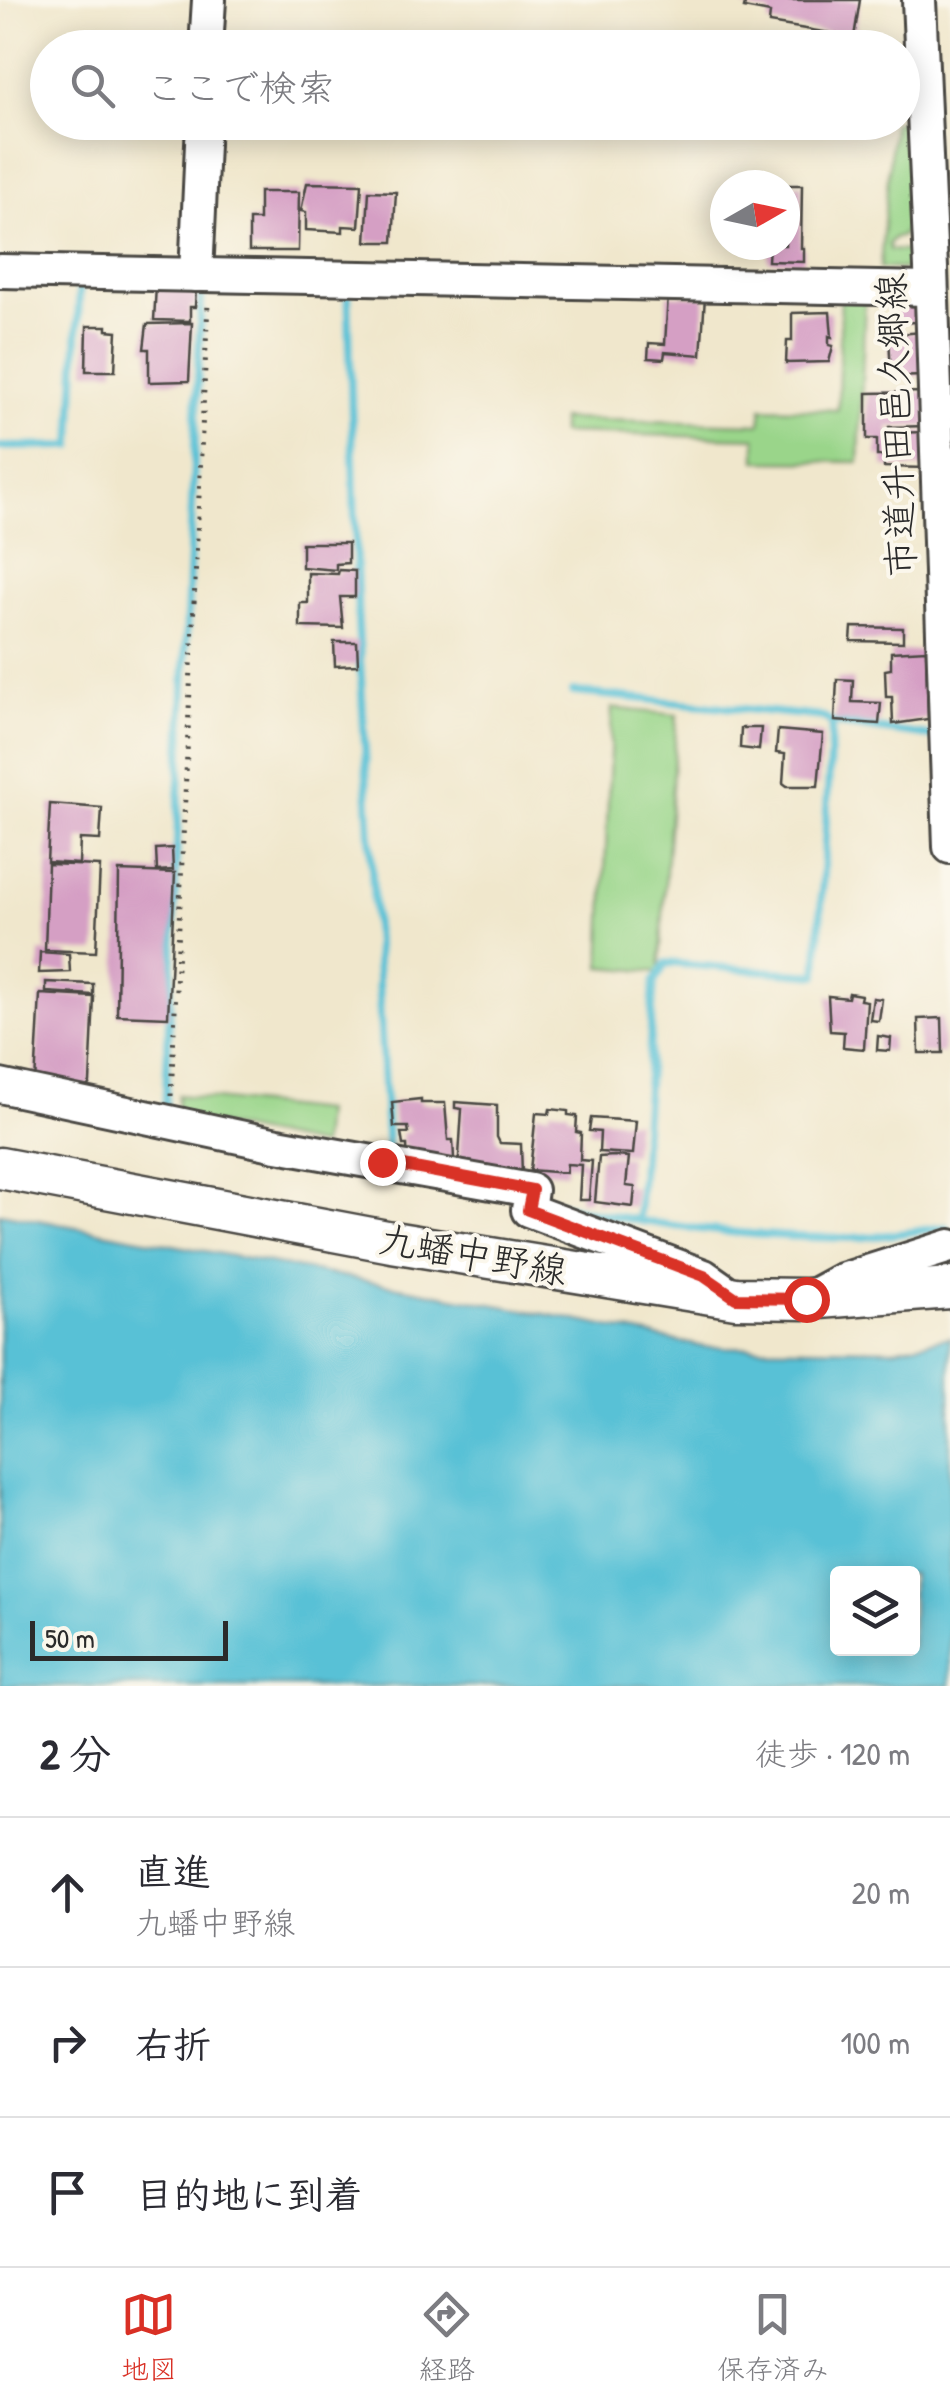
<!DOCTYPE html>
<html lang="ja">
<head>
<meta charset="utf-8">
<style>
  :root { --surface:#fff; --page:#f7f7f7; --text:#2b2b33; --muted:#7c7c81; --line:#e1e1e2; --accent:#d93025 }
  body { margin:0; font-family:"Patrick Hand","Klee One",sans-serif; background:var(--page); color:var(--text) }
  .controls { position:absolute; right:30px; bottom:30px; display:grid; overflow:hidden; border-radius:10px; box-shadow:0 5px 25px #0003 }
  .controls button { width:90px; height:90px; display:grid; place-items:center; padding:0; border:0; border-bottom:2px solid var(--line); background:var(--surface); color:var(--text); font:50px sans-serif }
  .compass { position:absolute; left:710px; top:170px; width:90px; height:90px; border-radius:50%; background:var(--surface); box-shadow:0 5px 25px #0003; rotate:81deg }
  .scale { position:absolute; left:30px; bottom:25px; width:198px; box-sizing:border-box; padding-left:10px; border:5px solid #2b2b2b; border-top:0; font-size:28px; line-height:35px; white-space:nowrap; color:#2b2b2b; -webkit-text-stroke:8px #fbf7ec; paint-order:stroke }
  .stop { position:absolute; width:30px; height:30px; margin:-22px; border:8px solid #d93025; border-radius:50%; background:#fff }
  .stop.end { background:#d93025; border-color:#fff; box-shadow:0 2px 10px #0008 }
  .list { margin:0; padding:0; list-style:none }
  h2 { display:flex; justify-content:space-between; align-items:center; height:130px; margin:0; padding:0 40px; font-size:42px }
  h2 small { font-size:32px; font-weight:400; color:var(--muted) }
  .list li { display:grid; grid-template-columns:65px 1fr auto; gap:30px; align-items:center; box-sizing:border-box; height:150px; padding:0 40px; border-top:2px solid var(--line) }
  .list b { display:block; font-size:38px; white-space:nowrap }
  .list p { margin:0; font-size:32px; white-space:nowrap; color:var(--muted) }
  .list em { font-size:32px; font-style:normal; color:var(--muted) }
  .icon { flex:none; width:55px; height:55px; fill:none; stroke:currentColor; stroke-width:2; stroke-linecap:round; stroke-linejoin:round }
  .map { position:relative; flex:none; width:950px; height:1686px; overflow:hidden }
  .search { position:absolute; background:var(--surface); box-shadow:0 5px 25px #0003; left:30px; right:30px; top:30px; height:110px; display:flex; align-items:center; gap:25px; box-sizing:border-box; padding:0 35px; border-radius:55px; color:var(--muted); font-size:38px }
  .sheet { height:580px; background:var(--surface) }
  nav { display:flex; justify-content:space-around; align-items:center; box-sizing:border-box; height:140px; border-top:2px solid var(--line); background:var(--surface); font-size:28px; color:var(--muted) }
  nav a { display:grid; justify-items:center; gap:5px }
  nav .on { color:var(--accent) }
  .map>svg:first-child { display:block }
  .green { fill:#9ad58a; stroke:#62805a; stroke-width:2.5 }
  .water { fill:#59c1d6; stroke:#427680; stroke-width:2.5; fill-rule:evenodd }
  .lines { fill:none; stroke-linecap:round; stroke-linejoin:round }
  .stream { stroke:#59c1d6; stroke-width:8 }
  .building { fill:#d59fc4 }
  .minor-casing { stroke:#494743; stroke-width:38 }
  .major-casing { stroke:#494743; stroke-width:45 }
  .path { stroke:#494743; stroke-width:5; stroke-dasharray:2.5 8; stroke-linecap:butt }
  .minor { stroke:#fff; stroke-width:32 }
  .major { stroke:#fff; stroke-width:40 }
  .route { stroke:#d93025; stroke-width:12 }
  .labels { text-anchor:middle; stroke-width:8; stroke-linejoin:round; paint-order:stroke }
  .street-label { font-size:38px; fill:#2b2b2b; stroke:#fbf7ec }
</style>
</head>
<body>
<div class="map">
<svg width="950" height="1686" viewBox="0 0 950 1686">
  <rect width="100%" height="100%" fill="#fbf7ec"/>
  <filter id="ink" filterUnits="userSpaceOnUse"><feTurbulence type="fractalNoise" baseFrequency=".01" numOctaves="2"/><feDisplacementMap in="SourceGraphic" scale="20" xChannelSelector="R" yChannelSelector="G"/><feConvolveMatrix kernelMatrix="1 2 1 2 8 2 1 2 1" color-interpolation-filters="sRGB"/></filter>
  <filter id="wash" filterUnits="userSpaceOnUse"><feTurbulence type="fractalNoise" baseFrequency=".0048" numOctaves="4" result="noise"/><feDisplacementMap in="SourceGraphic" scale="40" xChannelSelector="R" yChannelSelector="G"/><feGaussianBlur stdDeviation="2.25" result="paint"/><feColorMatrix in="noise" values="0 0 0 0 0 0 0 0 0 0 0 0 0 0 0 0 0 1.4 0 .05"/><feComposite in="paint" operator="in"/></filter>
  <g filter="url(#wash)">
    <rect width="100%" height="100%" fill="#f0e7cc"/>
    <g class="green">
      <path d="M903,84H908C916,138 927,185 902,236L895,237L889,243L890,250L923,252L921,270L880,268L893,123L902,122Z"/>
      <polygon points="841,297 865,298 859,462 756,461 756,438 561,433 561,419 760,424 762,408 838,410"/>
      <polygon points="612,708 677,715 659,972 601,967"/>
      <polygon points="178,1095 324,1111 321,1146 177,1116"/>
    </g>
    <path class="water" d="M0,1213L556,1316L705,1347L895,1349L950,1337V1686H0ZM838,1574H912V1648H838Z"/>
    <g class="lines">
      <g class="stream">
        <polyline points="348,287 358,623 388,1157"/>
        <polyline points="0,447 72,446 80,280"/>
        <polyline points="573,692 823,717 832,723 936,737"/>
        <polyline points="165,1110 202,283"/>
        <path d="M553,1203C647,1226 749,1237 845,1238C878,1238 913,1231 946,1227"/>
        <polyline points="638,1220 654,982 666,963 817,975 832,723"/>
      </g>
    </g>
    <g id="blocks">
      <g class="building">
        <polygon points="746,0 860,0 854,37 769,23 770,13 744,8"/>
        <polygon points="307,183 362,184 359,227 343,226 343,232 306,230 306,212 301,211"/>
        <polygon points="785,185 802,185 801,248 804,248 804,262 768,261 769,245 785,245"/>
        <polygon points="369,191 396,192 393,242 366,242"/>
        <polygon points="259,192 299,192 298,251 249,251 249,220 259,220"/>
        <polygon points="156,286 196,286 195,307 190,307 190,321 154,320"/>
        <polygon points="668,295 705,297 701,355 665,352 664,359 648,358 649,343 665,344"/>
        <polygon points="917,303 917,322 893,323 892,305"/>
        <polygon points="830,312 832,337 829,336 829,345 833,346 829,362 786,363 787,341 792,341 792,313"/>
        <polygon points="192,323 189,381 149,382 149,349 144,349 147,324"/>
        <polygon points="87,326 107,326 107,330 117,331 115,371 86,371"/>
        <polygon points="921,332 924,376 891,377 889,335"/>
        <polygon points="927,392 927,426 889,427 889,433 927,432 928,468 884,467 884,456 877,456 877,439 867,439 867,393"/>
        <polygon points="302,543 348,543 348,563 336,564 336,570 302,567"/>
        <polygon points="339,570 355,571 355,597 340,597 343,628 300,627 300,603 308,603 308,573 338,574"/>
        <polygon points="852,627 903,628 903,642 851,641"/>
        <polygon points="334,642 357,642 358,665 335,666"/>
        <polygon points="926,650 928,719 893,724 892,697 886,697 885,670 891,669 891,652"/>
        <polygon points="837,679 853,680 852,702 881,703 879,724 835,721"/>
        <polygon points="741,728 761,728 759,750 740,748"/>
        <polygon points="778,730 823,734 818,786 787,786 783,783 785,754 776,753"/>
        <polygon points="50,804 102,808 100,840 80,839 79,864 47,862"/>
        <polygon points="172,848 173,870 157,871 156,849"/>
        <polygon points="48,864 100,866 96,952 45,950"/>
        <polygon points="119,871 175,873 168,1017 117,1015"/>
        <polygon points="40,952 69,954 70,972 39,973"/>
        <polygon points="46,982 93,984 93,995 46,992"/>
        <polygon points="849,993 861,995 860,1000 867,1001 864,1049 843,1047 844,1032 830,1031 828,996 848,998"/>
        <polygon points="40,994 94,997 90,1083 87,1087 35,1083"/>
        <polygon points="873,998 882,999 879,1021 870,1020"/>
        <polygon points="942,1018 943,1053 919,1053 918,1019"/>
        <polygon points="878,1036 891,1038 890,1051 877,1050"/>
        <polygon points="421,1099 421,1103 445,1103 448,1140 453,1140 454,1158 408,1162 407,1145 403,1145 401,1133 409,1133 408,1127 394,1127 392,1102"/>
        <polygon points="455,1102 497,1105 497,1137 500,1143 521,1144 522,1175 458,1172 462,1109 455,1108"/>
        <polygon points="550,1109 568,1111 568,1115 577,1116 576,1132 581,1133 580,1160 592,1161 589,1200 579,1200 581,1165 567,1164 566,1173 530,1170 536,1113 549,1114"/>
        <polygon points="591,1118 636,1121 633,1154 599,1152 600,1132 589,1131"/>
        <polygon points="614,1156 629,1157 626,1186 635,1187 633,1207 595,1202 599,1157"/>
      </g>
    </g>
  </g>
  <g filter="url(#ink)">
    <use href="#blocks" fill-opacity="0" stroke="#494743" stroke-width="2.5"/>
    <g class="lines">
      <defs>
        <g id="minor">
          <polyline points="919,0 931,268 950,847"/>
          <polyline points="206,48 209,0"/>
          <polyline points="0,271 930,289"/>
          <polyline points="196,275 203,122"/>
          <polyline points="0,1086 277,1145 531,1190 528,1210 704,1276 724,1290"/>
          <polyline points="818,1293 842,1280 950,1246"/>
        </g>
        <polyline id="major" points="0,1168 392,1242 736,1298 806,1299 950,1288"/>
      </defs>
      <use href="#minor" class="minor-casing"/>
      <use href="#major" class="major-casing"/>
      <polyline class="path" points="171,1096 208,303"/>
      <use href="#minor" class="minor"/>
      <use href="#major" class="major"/>
    </g>
  </g>
  <g class="lines" filter="url(#ink)">
    <polyline class="route" points="382,1162 532,1190 528,1210 704,1276 736,1298 806,1299"/>
  </g>
  <g class="labels">
    <g class="street-label">
      <text transform="translate(896 425) rotate(-92)" y="13">市道升田邑久郷線</text>
      <text transform="translate(473 1255) rotate(10)" y="13">九蟠中野線</text>
    </g>
  </g>
</svg>
<div class="controls">
<button><svg class="icon" aria-label="layers" viewBox="0 0 24 24"><path d="M12 4l9 5-9 5-9-5zM3 14l9 5 9-5"/></svg></button>
</div>
<svg class="compass" viewBox="-18 -18 36 36"><path d="M0-13l5 13h-10z" fill="#e53935"/><path d="M0 13l5-13h-10z" fill="#7c7c81"/></svg>
<div class="scale">50 m</div>
<div class="stop" style="left:806px;top:1299px"></div>
<div class="stop end" style="left:382px;top:1162px"></div>
<div class="search"><svg class="icon" aria-label="search" viewBox="0 0 24 24"><circle cx="10" cy="10" r="6"/><path d="M15 15l6 6"/></svg>ここで検索</div>
</div>
<section class="sheet">
<h2>2 分<small>徒歩 · 120 m</small></h2>
<ul class="list">
<li><svg class="icon" aria-label="ahead" viewBox="0 0 24 24"><path d="M12 20V5M6 11l6-6 6 6"/></svg><div><b>直進</b><p>九蟠中野線</p></div><em>20 m</em></li>
<li><svg class="icon" aria-label="right" viewBox="0 0 24 24"><path d="M7 20v-9h11M14 6l5 5-5 5"/></svg><div><b>右折</b></div><em>100 m</em></li>
<li><svg class="icon" aria-label="arrive" viewBox="0 0 24 24"><path d="M6 21V4h12l-3 4 3 4H6"/></svg><div><b>目的地に到着</b></div></li>
</ul>
</section>
<nav>
<a class="on"><svg class="icon" aria-label="map" viewBox="0 0 24 24"><path d="M3 6l6-2 6 2 6-2v14l-6 2-6-2-6 2zM9 4v14M15 6v14"/></svg>地図</a>
<a><svg class="icon" aria-label="directions" viewBox="0 0 24 24"><path d="M12 3l9 9-9 9-9-9zM9 14v-3h6M13 9l2 2-2 2"/></svg>経路</a>
<a><svg class="icon" aria-label="saved" viewBox="0 0 24 24"><path d="M7 4h10v16l-5-4-5 4z"/></svg>保存済み</a>
</nav>
</body>
</html>
